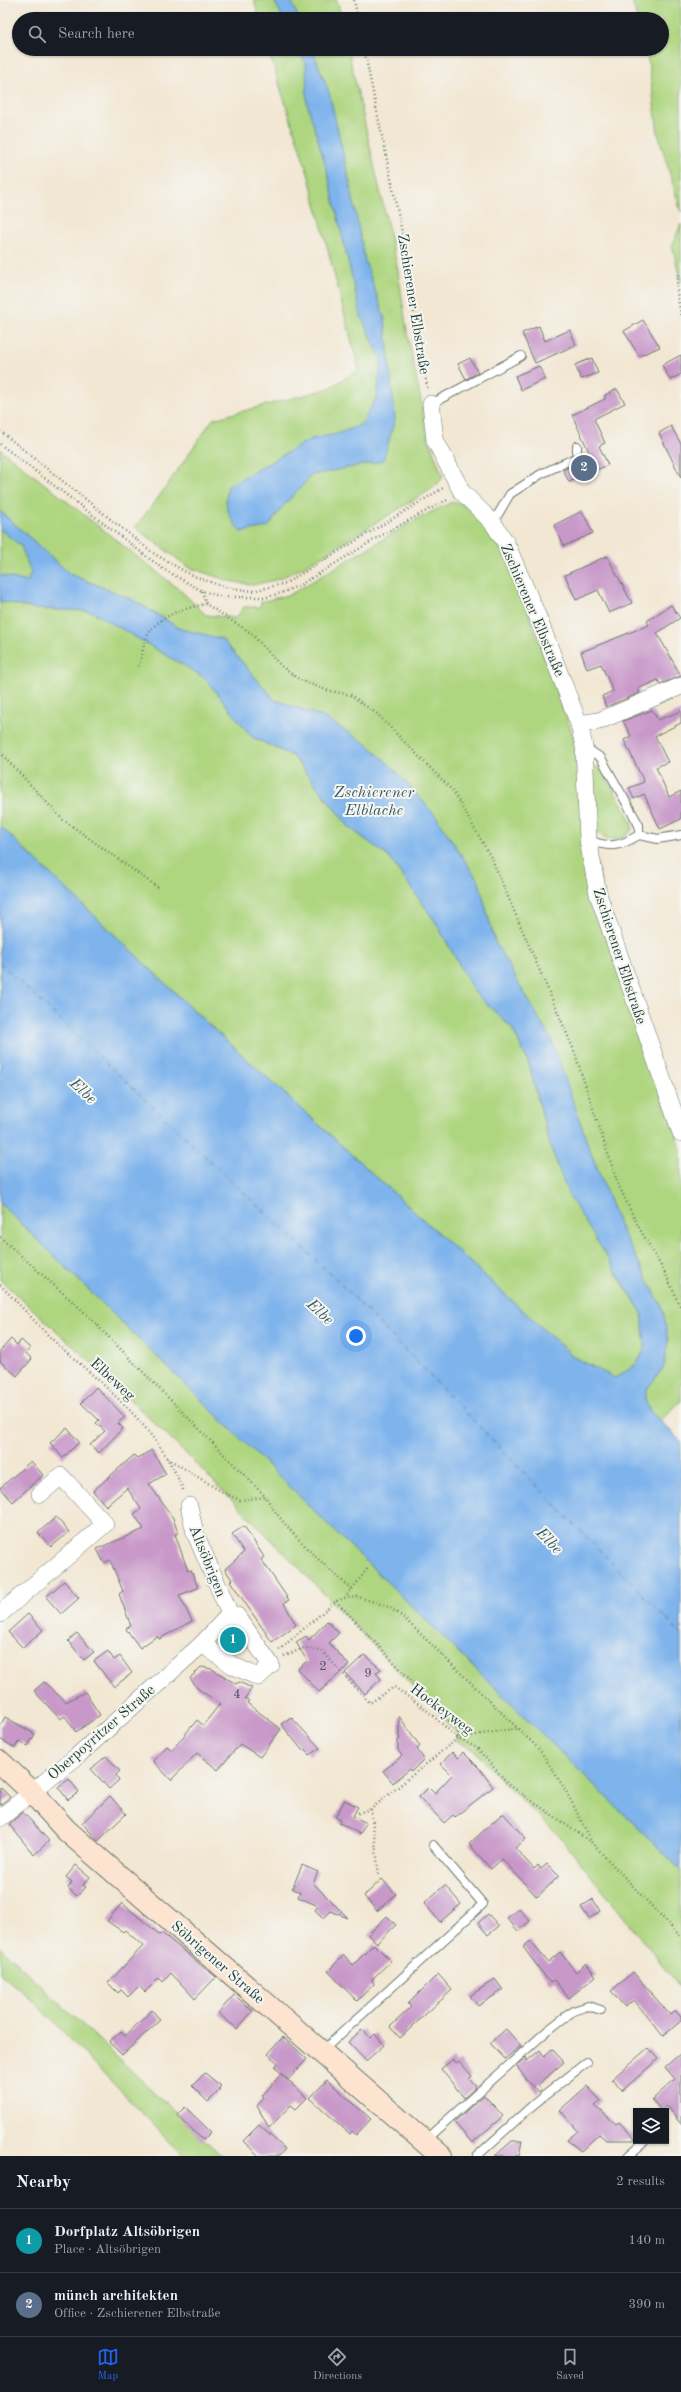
<!DOCTYPE html>
<html lang="en">
<head>
<meta charset="utf-8">
<style>
  :root { --surface:#171b24; --page:#242831; --text:#f1f3f6; --muted:#9ea1a6; --line:#363941; --accent:#2563eb }
  body { margin:0; font-family:"Old Standard TT",serif; background:var(--page); color:var(--text) }
  .controls { position:absolute; right:12px; bottom:12px; display:grid; overflow:hidden; border-radius:0px; box-shadow:0 1px 3px #0004 }
  .controls button { width:36px; height:36px; display:grid; place-items:center; padding:0; border:0; border-bottom:1px solid var(--line); background:var(--surface); color:var(--text); font:20px sans-serif }
  .you { position:absolute; left:356px; top:1336px; width:14px; height:14px; margin:-10px; border:3px solid #fff; border-radius:50%; background:#1a73e8; box-shadow:0 0 0 6px #1a73e833 }
  .badge { display:grid; place-items:center; width:26px; height:26px; border-radius:50%; background:var(--accent); color:#fff; font-size:13px; font-weight:700 }
  .pin { position:absolute; translate:-50% -50%; border:2px solid #fff; box-shadow:0 1px 4px #0006 }
  .list { margin:0; padding:0; list-style:none }
  h2 { display:flex; justify-content:space-between; align-items:center; height:52px; margin:0; padding:0 16px; font-size:17px }
  h2 small { font-size:13px; font-weight:400; color:var(--muted) }
  .list li { display:grid; grid-template-columns:26px 1fr auto; gap:12px; align-items:center; box-sizing:border-box; height:64px; padding:0 16px; border-top:1px solid var(--line) }
  .list b { display:block; font-size:15px; white-space:nowrap }
  .list p { margin:0; font-size:13px; white-space:nowrap; color:var(--muted) }
  .list em { font-size:13px; font-style:normal; color:var(--muted) }
  .icon { flex:none; width:22px; height:22px; fill:none; stroke:currentColor; stroke-width:2; stroke-linecap:round; stroke-linejoin:round }
  .map { position:relative; flex:none; width:681px; height:2156px; overflow:hidden }
  .search { position:absolute; background:var(--surface); box-shadow:0 1px 3px #0004; left:12px; right:12px; top:12px; height:44px; display:flex; align-items:center; gap:10px; box-sizing:border-box; padding:0 14px; border-radius:22px; color:var(--muted); font-size:15px }
  .sheet { height:180px; background:var(--surface) }
  nav { display:flex; justify-content:space-around; align-items:center; box-sizing:border-box; height:56px; border-top:1px solid var(--line); background:var(--surface); font-size:11px; color:var(--muted) }
  nav a { display:grid; justify-items:center; gap:2px }
  nav .on { color:var(--accent) }
  .map>svg:first-child { display:block }
  .green { fill:#aed57f; stroke:#66895a }
  .water { fill:#7eb3ec; stroke:#4e7890 }
  .lines { fill:none; stroke-linecap:round; stroke-linejoin:round }
  .ferry { stroke:#375a62; stroke-width:1; stroke-dasharray:5 4; stroke-linecap:butt }
  .building { fill:#c898c9 }
  .lane-casing { stroke:#69786c; stroke-width:10 }
  .street-casing { stroke:#69786c; stroke-width:18 }
  .secondary-casing { stroke:#69786c; stroke-width:24 }
  .path { stroke:#69786c; stroke-width:2.5; stroke-dasharray:1 3; stroke-linecap:butt }
  .lane { stroke:#fff; stroke-width:8 }
  .street { stroke:#fff; stroke-width:17 }
  .secondary { stroke:#fde4d1; stroke-width:22 }
  .labels { text-anchor:middle; stroke-width:4; stroke-linejoin:round; paint-order:stroke }
  .number-label { font-size:13px; fill:#495459 }
  .street-label { font-size:15px; fill:#1f3d34; stroke:#f6f6f2 }
  .water-label { font-size:16px; font-style:italic; fill:#375a62; stroke:#f6f6f2 }
</style>
</head>
<body>
<div class="map">
<svg width="681" height="2156" viewBox="0 0 681 2156">
  <rect width="100%" height="100%" fill="#f6f6f2"/>
  <filter id="ink" filterUnits="userSpaceOnUse"><feTurbulence type="fractalNoise" baseFrequency=".025" numOctaves="2"/><feDisplacementMap in="SourceGraphic" scale="8" xChannelSelector="R" yChannelSelector="G"/><feConvolveMatrix kernelMatrix="1 2 1 2 8 2 1 2 1" color-interpolation-filters="sRGB"/></filter>
  <filter id="wash" filterUnits="userSpaceOnUse"><feTurbulence type="fractalNoise" baseFrequency=".012" numOctaves="4" result="noise"/><feDisplacementMap in="SourceGraphic" scale="16" xChannelSelector="R" yChannelSelector="G"/><feGaussianBlur stdDeviation="0.9" result="paint"/><feColorMatrix in="noise" values="0 0 0 0 0 0 0 0 0 0 0 0 0 0 0 0 0 1.4 0 .05"/><feComposite in="paint" operator="in"/></filter>
  <g filter="url(#wash)">
    <rect width="100%" height="100%" fill="#f2e7d3"/>
    <g class="green">
      <polygon points="254,0 337,0 342,19 259,19"/>
      <polygon points="632,0 681,0 681,212 658,133 649,65 645,49 662,49 662,19 637,19"/>
      <polygon points="268,49 348,49 398,271 407,331 428,437 443,477 435,487 305,566 279,579 253,585 229,581 188,567 135,527 161,494 213,419 327,389 359,370 309,177"/>
      <polygon points="681,224 681,283 672,245"/>
      <polygon points="0,449 181,591 206,615 236,618 244,607 260,607 261,602 291,594 415,520 452,502 467,505 493,532 521,592 573,736 581,799 629,1003 681,1148 681,1401 660,1421 650,1411 645,1400 646,1390 664,1367 663,1309 620,1227 590,1150 511,973 495,942 479,882 323,717 275,700 222,639 181,629 131,599 70,574 0,511"/>
      <polygon points="0,529 21,546 31,573 27,582 0,575"/>
      <polygon points="0,601 35,609 91,611 206,678 252,737 293,756 349,827 389,857 435,921 475,993 512,1028 528,1061 551,1148 618,1276 642,1313 645,1348 638,1362 630,1369 615,1378 575,1358 206,1022 0,826"/>
      <path d="M595,767L601,768L627,813L633,828C623,843 609,843 596,831L591,770Z"/>
      <path d="M0,1203L681,1870V1988L559,1836L496,1775L474,1750L457,1741L456,1732C309,1577 161,1422 0,1280Z"/>
      <polygon points="0,1947 222,2156 184,2156 35,2003 0,1973"/>
    </g>
    <g class="water">
      <polygon points="274,0 291,0 299,19 283,19"/>
      <path d="M298,49H312L329,92L350,183L365,261L385,319L395,419L383,461L312,475L284,505L268,527L241,532C228,516 223,506 228,486L311,439L337,434L361,425L377,397L381,359L361,316L326,167L307,103L306,64Z"/>
      <polygon points="0,511 70,574 131,599 181,629 222,639 275,700 323,717 367,744 392,767 436,816 479,882 495,942 552,1041 590,1150 620,1227 663,1309 668,1341 664,1367 646,1390 645,1400 650,1411 681,1441 681,1870 0,1203 0,826 206,1022 575,1358 615,1378 630,1369 638,1362 645,1348 642,1313 569,1196 551,1148 528,1061 512,1028 475,993 435,921 389,857 349,827 293,756 252,737 205,678 91,611 35,609 0,601 0,575 27,582 31,573 21,546 0,529"/>
    </g>
    <g class="lines">
      <polyline class="ferry" points="0,963 337,1280 681,1634"/>
    </g>
    <g id="blocks">
      <g class="building">
        <polygon points="643,320 660,347 639,356 624,331"/>
        <polygon points="539,326 545,341 570,330 576,345 535,363 522,333"/>
        <polygon points="681,355 681,374 670,380 662,365"/>
        <polygon points="470,358 478,373 466,379 458,364"/>
        <polygon points="592,358 598,373 581,379 575,365"/>
        <polygon points="539,366 545,379 521,390 515,376"/>
        <polygon points="617,389 625,403 594,419 605,443 599,446 608,465 569,482 563,470 591,456 572,415 605,399 605,395"/>
        <polygon points="671,426 681,444 681,478 659,433"/>
        <polygon points="582,511 593,533 564,546 554,525"/>
        <polygon points="607,556 632,603 609,613 598,590 576,600 565,575"/>
        <polygon points="671,605 680,618 657,633 681,676 660,684 658,680 638,689 640,693 606,707 602,696 613,691 601,664 587,669 581,652 649,625 647,621"/>
        <polygon points="652,710 658,720 681,711 681,723 655,736 668,762 656,767 669,797 681,791 681,819 660,829 644,794 634,799 629,788 644,782 624,740 631,736 623,721"/>
        <polygon points="11,1339 17,1345 21,1340 30,1348 26,1353 32,1359 17,1376 0,1361 0,1351"/>
        <polygon points="96,1387 125,1417 118,1423 123,1428 99,1453 90,1445 105,1431 96,1423 99,1420 81,1403"/>
        <polygon points="67,1428 79,1442 63,1458 50,1443"/>
        <polygon points="152,1450 166,1474 149,1484 173,1518 178,1533 175,1534 188,1571 191,1570 198,1588 179,1595 192,1621 159,1639 157,1636 140,1648 126,1629 131,1626 119,1594 123,1591 110,1560 104,1563 97,1549 144,1529 134,1514 141,1509 127,1488 106,1506 93,1491 134,1455 137,1458"/>
        <polygon points="31,1461 43,1475 13,1502 0,1488"/>
        <polygon points="56,1517 69,1532 51,1547 38,1533"/>
        <polygon points="244,1526 264,1557 261,1559 289,1600 284,1603 296,1625 272,1642 230,1581 232,1580 225,1569 244,1552 232,1534"/>
        <polygon points="64,1581 79,1598 61,1614 46,1597"/>
        <polygon points="28,1614 43,1630 23,1648 8,1632"/>
        <polygon points="327,1621 339,1633 329,1643 349,1665 319,1692 298,1669 307,1661 296,1642 306,1636 309,1640"/>
        <polygon points="77,1633 94,1652 84,1660 68,1641"/>
        <polygon points="108,1651 114,1660 120,1656 132,1673 114,1687 94,1661"/>
        <polygon points="364,1655 381,1669 376,1673 381,1679 365,1694 345,1673"/>
        <polygon points="201,1667 212,1669 236,1684 239,1682 252,1688 245,1698 249,1701 247,1703 281,1729 260,1757 240,1744 218,1770 197,1753 171,1780 153,1761 167,1746 172,1750 197,1720 203,1725 220,1704 197,1688 190,1678"/>
        <polygon points="44,1682 66,1702 85,1692 100,1715 76,1732 65,1716 60,1719 34,1691"/>
        <polygon points="399,1716 420,1746 417,1749 424,1759 412,1771 410,1769 393,1783 383,1771 402,1756 398,1750 398,1740 400,1739 399,1736"/>
        <polygon points="5,1717 35,1734 28,1746 19,1741 15,1748 0,1739 0,1726"/>
        <polygon points="291,1717 320,1748 309,1755 305,1749 303,1751 281,1724"/>
        <polygon points="452,1752 458,1758 463,1752 479,1768 493,1787 455,1817 453,1815 444,1823 419,1797 429,1787 435,1793 452,1775 441,1764"/>
        <polygon points="106,1756 120,1771 116,1775 119,1780 109,1789 91,1769"/>
        <polygon points="69,1779 79,1792 68,1800 58,1787"/>
        <polygon points="0,1787 10,1797 0,1805"/>
        <polygon points="110,1796 126,1814 98,1841 82,1823"/>
        <polygon points="345,1800 358,1807 353,1816 366,1823 360,1834 338,1822 340,1820 335,1817"/>
        <polygon points="23,1812 49,1841 34,1855 9,1824"/>
        <polygon points="503,1813 526,1839 515,1848 534,1869 538,1865 541,1869 547,1864 559,1876 537,1897 502,1859 491,1869 469,1844"/>
        <polygon points="76,1865 90,1877 83,1885 86,1887 77,1896 68,1888 72,1882 66,1877"/>
        <polygon points="302,1865 318,1872 313,1883 348,1918 330,1911 323,1918 315,1910 318,1906 298,1897 300,1892 292,1889"/>
        <polygon points="382,1879 396,1894 377,1911 364,1896"/>
        <polygon points="445,1885 461,1904 440,1922 424,1903"/>
        <polygon points="593,1899 600,1911 589,1919 581,1907"/>
        <polygon points="122,1903 160,1935 162,1933 216,1977 195,1999 171,1973 163,1982 159,1978 145,1992 139,1986 128,1997 121,1990 118,1993 108,1983 143,1946 125,1930 123,1932 107,1921"/>
        <polygon points="519,1908 530,1921 518,1931 507,1918"/>
        <polygon points="488,1914 499,1926 488,1935 478,1923"/>
        <polygon points="387,1916 396,1925 377,1943 368,1935"/>
        <polygon points="530,1941 548,1962 560,1952 576,1972 586,1963 596,1976 569,1998 554,1980 550,1983 523,1947"/>
        <polygon points="374,1944 391,1961 372,1979 374,1984 357,2001 328,1971 344,1955 353,1965"/>
        <polygon points="633,1972 670,2015 675,2010 681,2017 681,2021 663,2036 634,2000 625,2007 611,1991"/>
        <polygon points="438,1974 452,1990 400,2038 390,2027 411,2007 408,2004"/>
        <polygon points="495,1979 503,1990 478,2006 470,1996"/>
        <polygon points="234,1995 253,2011 237,2029 218,2013"/>
        <polygon points="152,2010 160,2020 122,2055 109,2042 121,2031 125,2036"/>
        <polygon points="363,2029 370,2038 375,2034 384,2045 366,2061 348,2042"/>
        <polygon points="506,2029 521,2046 505,2059 490,2043"/>
        <polygon points="283,2037 307,2059 288,2080 275,2067 278,2063 268,2054"/>
        <polygon points="648,2048 658,2059 622,2091 612,2079"/>
        <polygon points="552,2049 564,2062 538,2085 540,2091 538,2093 516,2066 526,2057 527,2061 540,2050 544,2056"/>
        <polygon points="681,2053 681,2124 666,2106 661,2110 652,2100 675,2079 665,2067"/>
        <polygon points="453,2059 456,2063 459,2061 472,2076 469,2079 476,2087 464,2098 441,2069"/>
        <polygon points="205,2073 221,2086 219,2088 220,2090 208,2102 192,2086"/>
        <polygon points="281,2074 307,2098 296,2109 291,2105 269,2128 257,2106 264,2098 262,2096"/>
        <polygon points="327,2080 371,2119 356,2135 352,2131 350,2134 310,2098"/>
        <polygon points="587,2086 601,2101 595,2106 616,2124 619,2122 636,2140 606,2140 599,2134 581,2151 567,2140 578,2131 560,2110"/>
        <polygon points="484,2095 503,2116 472,2143 454,2122"/>
        <polygon points="185,2107 211,2132 203,2140 177,2115"/>
        <polygon points="259,2125 285,2149 279,2156 259,2156 243,2141"/>
        <polygon points="512,2141 522,2141 519,2156 495,2156"/>
      </g>
    </g>
  </g>
  <g filter="url(#ink)">
    <use href="#blocks" fill-opacity="0" stroke="#69786c" stroke-width="1"/>
    <g class="lines">
      <defs>
        <g id="lane">
          <polyline points="431,404 521,356"/>
          <polyline points="493,523 510,494 541,474 577,457 577,446"/>
          <path d="M585,747L601,758L639,825V835C619,847 610,848 588,840"/>
          <polyline points="639,835 658,839 681,835"/>
          <polyline points="322,2051 483,1904 433,1845"/>
          <polyline points="425,2140 547,2031 573,2011 588,2006 601,2010"/>
          <polyline points="477,2156 534,2104 587,2062"/>
          <polyline points="628,2156 645,2141"/>
        </g>
        <g id="street">
          <polyline points="431,404 435,440 462,492 493,523 506,543 537,615 579,724 584,746 588,840 598,894 681,1133"/>
          <polyline points="579,724 599,721 681,686"/>
          <polyline points="189,1506 195,1533 230,1614"/>
          <polyline points="0,1614 105,1524 61,1476 40,1494"/>
          <polygon points="230,1614 237,1616 271,1665 258,1677 232,1665 202,1644"/>
          <polyline points="0,1818 76,1757 202,1644"/>
        </g>
        <polyline id="secondary" points="0,1762 31,1791 66,1830 441,2156"/>
      </defs>
      <use href="#lane" class="lane-casing"/>
      <use href="#street" class="street-casing"/>
      <use href="#secondary" class="secondary-casing"/>
      <g class="path">
        <polyline points="354,0 358,19"/>
        <polyline points="364,49 410,271 416,331 428,390"/>
        <path d="M681,315C679,301 673,284 681,272"/>
        <polyline points="0,431 153,553 191,575 224,587 253,591 286,583 443,488"/>
        <polyline points="0,444 163,569 202,591 223,597 267,597 284,592 300,585 385,533 449,499"/>
        <polyline points="202,591 206,604 251,633 281,666 300,680 326,690 351,695 377,714 452,790 491,857 503,885 573,1048 618,1184 637,1224 666,1275 681,1308"/>
        <path d="M138,666C142,659 142,653 144,645C151,617 181,609 206,604"/>
        <polyline points="0,752 62,819 160,889"/>
        <polyline points="0,1237 83,1311 266,1497"/>
        <path d="M0,1285C22,1306 41,1330 64,1350C112,1392 160,1431 184,1492"/>
        <path d="M167,1458L224,1493L240,1500L266,1497C279,1523 328,1570 352,1589L345,1597"/>
        <polyline points="352,1589 368,1568"/>
        <polyline points="336,1601 458,1730 458,1738"/>
        <polyline points="279,1650 336,1601 345,1598 359,1597 389,1607 403,1617 540,1750 566,1791 592,1842"/>
        <polyline points="284,1656 304,1648 321,1650 370,1703 394,1687 423,1707 458,1738 477,1748 508,1784 592,1843 681,1937"/>
        <polyline points="371,1809 379,1875"/>
        <polyline points="358,1813 371,1809 458,1738 518,1728"/>
      </g>
      <use href="#lane" class="lane"/>
      <use href="#street" class="street"/>
      <use href="#secondary" class="secondary"/>
    </g>
  </g>
  <g class="labels">
    <g class="number-label">
      <text x="323" y="1670">2</text>
      <text x="368" y="1677">9</text>
      <text x="237" y="1698">4</text>
    </g>
    <g class="street-label">
      <text transform="translate(414 304) rotate(81)" y="5">Zschierener Elbstraße</text>
      <text transform="translate(533 610) rotate(67)" y="5">Zschierener Elbstraße</text>
      <text transform="translate(620 956) rotate(72)" y="5">Zschierener Elbstraße</text>
      <text transform="translate(113 1379) rotate(43)" y="5">Elbeweg</text>
      <text transform="translate(208 1561) rotate(68)" y="5">Altsöbrigen</text>
      <text transform="translate(442 1709) rotate(37)" y="5">Hockeyweg</text>
      <text transform="translate(101 1732) rotate(-41)" y="5">Oberpoyritzer Straße</text>
      <text transform="translate(218 1962) rotate(41)" y="5">Söbrigener Straße</text>
    </g>
    <g class="water-label">
      <text x="374" y="797">Zschierener<tspan x="374" dy="18">Elblache</tspan></text>
      <text transform="translate(84 1090) rotate(43)" y="6">Elbe</text>
      <text transform="translate(321 1311) rotate(43)" y="6">Elbe</text>
      <text transform="translate(550 1540) rotate(46)" y="6">Elbe</text>
    </g>
  </g>
</svg>
<div class="controls">
<button><svg class="icon" aria-label="layers" viewBox="0 0 24 24"><path d="M12 4l9 5-9 5-9-5zM3 14l9 5 9-5"/></svg></button>
</div>
<div class="you"></div>
<div class="pin badge" style="left:233px;top:1640px;background:#0f9aa8">1</div>
<div class="pin badge" style="left:584px;top:468px;background:#5c6f8a">2</div>
<div class="search"><svg class="icon" aria-label="search" viewBox="0 0 24 24"><circle cx="10" cy="10" r="6"/><path d="M15 15l6 6"/></svg>Search here</div>
</div>
<section class="sheet">
<h2>Nearby<small>2 results</small></h2>
<ul class="list">
<li><span class="badge" style="background:#0f9aa8">1</span><div><b>Dorfplatz Altsöbrigen</b><p>Place · Altsöbrigen</p></div><em>140 m</em></li>
<li><span class="badge" style="background:#5c6f8a">2</span><div><b>münch architekten</b><p>Office · Zschierener Elbstraße</p></div><em>390 m</em></li>
</ul>
</section>
<nav>
<a class="on"><svg class="icon" aria-label="map" viewBox="0 0 24 24"><path d="M3 6l6-2 6 2 6-2v14l-6 2-6-2-6 2zM9 4v14M15 6v14"/></svg>Map</a>
<a><svg class="icon" aria-label="directions" viewBox="0 0 24 24"><path d="M12 3l9 9-9 9-9-9zM9 14v-3h6M13 9l2 2-2 2"/></svg>Directions</a>
<a><svg class="icon" aria-label="saved" viewBox="0 0 24 24"><path d="M7 4h10v16l-5-4-5 4z"/></svg>Saved</a>
</nav>
</body>
</html>
